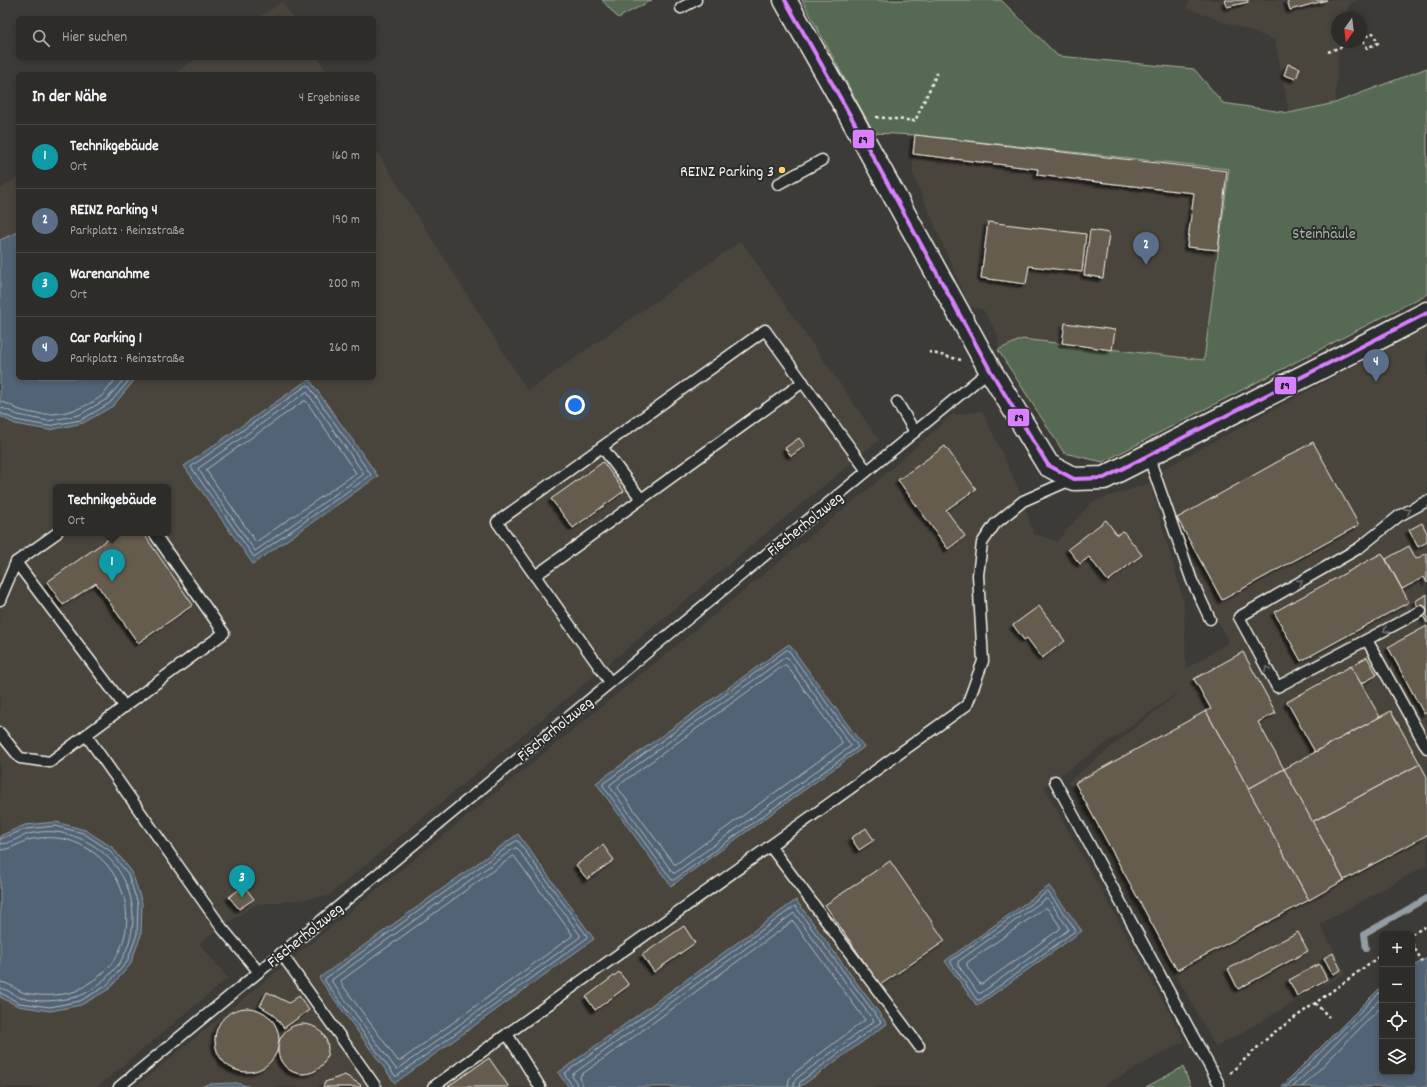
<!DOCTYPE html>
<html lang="de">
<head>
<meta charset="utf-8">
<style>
  :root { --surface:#2d2c29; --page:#393835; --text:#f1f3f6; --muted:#a7a7a8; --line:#484846; --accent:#ffd166 }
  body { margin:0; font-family:Dekko,sans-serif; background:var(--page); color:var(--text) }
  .controls { position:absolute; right:12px; bottom:12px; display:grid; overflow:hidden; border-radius:6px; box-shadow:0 2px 6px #0003 }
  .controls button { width:36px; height:36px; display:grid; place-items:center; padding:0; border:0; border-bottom:1px solid var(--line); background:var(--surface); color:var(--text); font:20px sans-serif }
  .compass { position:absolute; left:1331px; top:12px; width:36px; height:36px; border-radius:50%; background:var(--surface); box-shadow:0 2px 6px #0003; rotate:194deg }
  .you { position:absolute; left:575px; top:405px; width:14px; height:14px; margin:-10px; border:3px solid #fff; border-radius:50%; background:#1a73e8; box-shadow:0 0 0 6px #1a73e833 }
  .badge { display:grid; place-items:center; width:26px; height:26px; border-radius:50%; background:var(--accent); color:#fff; font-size:13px; font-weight:700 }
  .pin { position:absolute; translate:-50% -33px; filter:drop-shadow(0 1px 2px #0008) }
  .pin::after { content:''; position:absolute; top:21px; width:14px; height:12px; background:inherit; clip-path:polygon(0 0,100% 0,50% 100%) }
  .popup { position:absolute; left:53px; top:484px; width:118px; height:52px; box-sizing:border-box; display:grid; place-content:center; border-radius:6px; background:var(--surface); filter:drop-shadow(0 1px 3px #0005); font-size:13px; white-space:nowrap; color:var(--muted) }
  .popup b { font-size:15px; color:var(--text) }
  .popup::after { content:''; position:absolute; left:50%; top:100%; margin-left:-8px; border:8px solid transparent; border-top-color:var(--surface) }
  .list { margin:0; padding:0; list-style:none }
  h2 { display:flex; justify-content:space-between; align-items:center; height:52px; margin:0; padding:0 16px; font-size:17px }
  h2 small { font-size:13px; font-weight:400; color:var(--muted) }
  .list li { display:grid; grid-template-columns:26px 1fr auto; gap:12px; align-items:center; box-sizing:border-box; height:64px; padding:0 16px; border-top:1px solid var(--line) }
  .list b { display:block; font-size:15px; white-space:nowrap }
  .list p { margin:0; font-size:13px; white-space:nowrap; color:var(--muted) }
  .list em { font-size:13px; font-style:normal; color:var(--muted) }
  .icon { flex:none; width:22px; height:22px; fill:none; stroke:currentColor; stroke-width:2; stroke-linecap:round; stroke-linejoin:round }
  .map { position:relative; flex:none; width:1427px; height:1087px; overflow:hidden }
  .search { position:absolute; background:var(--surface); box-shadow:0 2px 6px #0003; left:16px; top:16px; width:360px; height:44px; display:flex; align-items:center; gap:10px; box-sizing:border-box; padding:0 14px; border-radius:6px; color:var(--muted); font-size:15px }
  .panel { position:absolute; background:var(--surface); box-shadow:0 2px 6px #0003; left:16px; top:72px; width:360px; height:308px; border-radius:6px }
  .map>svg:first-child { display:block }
  .built { fill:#49453e; fill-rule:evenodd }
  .green { fill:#576a53; stroke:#a6ae9e }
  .water { fill:#516474; stroke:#929ca2 }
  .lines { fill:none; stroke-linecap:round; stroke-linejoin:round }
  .shore { stroke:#b3b9ba; stroke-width:1 }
  .stream { stroke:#929ca2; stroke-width:6 }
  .building { fill:#665b4d; stroke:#f4f1e8; filter:url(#shadow) }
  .lane-casing { stroke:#f4f1e8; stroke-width:13 }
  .secondary-casing { stroke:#f4f1e8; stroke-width:25 }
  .path { stroke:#f4f1e8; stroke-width:2.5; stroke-dasharray:3 3; stroke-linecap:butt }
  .lane { stroke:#2a2d2e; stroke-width:10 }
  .secondary { stroke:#2a2d2e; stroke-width:22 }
  .bus-1-casing { stroke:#2a2d2e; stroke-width:7 }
  .bus-1 { stroke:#d880ff; stroke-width:4 }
  .oneway { stroke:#71726f }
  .poi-dot { fill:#ffd166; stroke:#2a2d2e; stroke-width:1.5 }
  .labels { text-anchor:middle; stroke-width:4; stroke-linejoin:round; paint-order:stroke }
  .poi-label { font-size:16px; fill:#f4f1e8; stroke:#2a2d2e; text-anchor:end }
  .park-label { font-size:16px; fill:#adb4a5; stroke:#2a2d2e }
  .street-label { font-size:16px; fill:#f4f1e8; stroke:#2a2d2e }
  .line-badge { stroke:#2a2d2e; stroke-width:1.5 }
  .pale-badge-label { font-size:11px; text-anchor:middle; font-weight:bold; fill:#111 }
</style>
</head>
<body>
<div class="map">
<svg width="1427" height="1087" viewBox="0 0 1427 1087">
  <defs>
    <filter id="shadow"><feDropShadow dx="-3.5" dy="3.5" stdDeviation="1" flood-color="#0009"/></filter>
  </defs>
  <rect width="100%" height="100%" fill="#3c3b37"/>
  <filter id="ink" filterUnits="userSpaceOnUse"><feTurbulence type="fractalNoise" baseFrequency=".025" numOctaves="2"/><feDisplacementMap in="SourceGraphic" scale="8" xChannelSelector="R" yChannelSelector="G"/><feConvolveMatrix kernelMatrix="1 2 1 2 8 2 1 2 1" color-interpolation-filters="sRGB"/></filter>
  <g filter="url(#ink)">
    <g class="built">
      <polygon points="1190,0 1358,0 1349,5 1346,18 1337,18 1337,42 1339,42 1335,103 1289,113 1275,40 1186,8"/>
      <polygon points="282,2 293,18 258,18"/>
      <polygon points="198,58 318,58 328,74 173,74"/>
      <polygon points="915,135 1229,169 1204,360 1022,339 998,350 999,337 983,310 969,306 913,174 913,154"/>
      <path d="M374,147L528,391L741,241L879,440L328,896L254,905L199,943L228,978L97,1087H0V189L18,177V378H374ZM56,487H168V533H56Z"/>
      <polygon points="1427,327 1427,865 1320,924 1346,973 1216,1047 1068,782 1184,688 1044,787 1185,1041 1101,1087 135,1087 867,490 952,415 982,411 1018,487 1034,534 1057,541 1092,502 1150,483 1184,603 1186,669 1229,642 1196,580 1156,473"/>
    </g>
    <g class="green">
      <polygon points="602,0 652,0 618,18"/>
      <polygon points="802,0 1001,0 1058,56 1194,69 1223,103 1289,113 1335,103 1427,68 1427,294 1103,462 1064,453 998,350 1022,339 1204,360 1229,169 915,135 874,133"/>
      <polygon points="1183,1067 1191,1087 1146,1087"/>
    </g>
    <g class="water">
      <polygon points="18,232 18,378 136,378 113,406 83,423 49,430 15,424 0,416 0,240"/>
      <polygon points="309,379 378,476 253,564 184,466"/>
      <polygon points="789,644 864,747 671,886 596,783"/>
      <polygon points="56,822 85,830 112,847 132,872 142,903 141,935 130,965 109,989 81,1005 50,1011 18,1006 0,997 0,836 25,825"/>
      <polygon points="518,834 594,939 395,1083 319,978"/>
      <polygon points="1049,886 1082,931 977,1006 945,961"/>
      <polygon points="796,900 887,1024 800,1087 569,1087 558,1073"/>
      <polygon points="1427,958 1427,1087 1281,1087 1382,986 1382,1072 1412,1072 1412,967"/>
      <polygon points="237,1083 250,1087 201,1087 208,1084"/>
    </g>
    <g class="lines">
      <g class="shore">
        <polygon points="308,385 371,475 254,557 191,467"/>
        <polygon points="307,392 364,474 255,551 198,469"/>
        <polygon points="304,401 306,401 356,473 256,542 206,470"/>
        <path d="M0,402C8,402 13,408 20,410C48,419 80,413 103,395C108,390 112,383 117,378"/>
        <polyline points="0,408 5,409 18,415 48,421 79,415 107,399 125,378"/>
        <polyline points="0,413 16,420 48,426 81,420 110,403 131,378"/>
        <polygon points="787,650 789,651 857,745 858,747 674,880 672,880 603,786 603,784"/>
        <polygon points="786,657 788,658 850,744 851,746 675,873 673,873 610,787 610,785"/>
        <polygon points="785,665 787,666 842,742 842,744 676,864 674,864 618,788 618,786"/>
        <polyline points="0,839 26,829 55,826 83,833 109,850 128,874 138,904 137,934 127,962 106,986 80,1001 50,1007 19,1003 3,994 0,993"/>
        <polygon points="516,841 518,841 587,936 587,938 397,1076 395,1076 325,981 325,979"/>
        <path d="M0,844C9,844 17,838 26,835C33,832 48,831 56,832C117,840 152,904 122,959C120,964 114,969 111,973C103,982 88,994 76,997C57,1001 41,1003 22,998C14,996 8,989 0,988"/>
        <polygon points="515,848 517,848 580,935 580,937 398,1069 396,1069 332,982 332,980"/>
        <path d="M0,850C10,850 19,843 28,840C44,836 65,837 79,844C136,870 145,951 89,983C85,986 80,989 76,991C61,996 37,997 22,992C14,988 9,983 0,982"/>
        <polygon points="514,856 572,934 572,936 400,1061 398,1061 341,983 341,981"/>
        <polygon points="1048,892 1075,929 1075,931 980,1000 977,1000 951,963 951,961"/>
        <polygon points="1046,899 1049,900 1068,928 1068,930 981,993 978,993 958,965 958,962"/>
        <polygon points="1045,908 1047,908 1060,926 1060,929 982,984 980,984 967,966 967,963"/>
        <polyline points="572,1087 571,1084 565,1075 565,1073 795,906 881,1022 800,1082 799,1087"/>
        <polyline points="577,1087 576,1082 572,1076 573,1074 794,913 874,1021 797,1078 794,1082 794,1087"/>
        <polyline points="583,1087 580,1077 581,1075 793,921 865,1020 793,1074 789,1080 788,1087"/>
        <polyline points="1286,1087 1382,990"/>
        <polyline points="1293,1087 1382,997"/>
        <polyline points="1302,1087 1382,1006"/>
      </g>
      <polyline class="stream" points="1366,949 1364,934 1427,898"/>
    </g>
    <g class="building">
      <polygon points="1225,0 1248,0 1248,2 1227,7"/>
      <polygon points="1287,0 1327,0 1290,10"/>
      <polygon points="1288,64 1300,68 1296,79 1284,75"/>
      <polygon points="915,135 1227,171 1218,250 1187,247 1194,193 1037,175 1038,169 913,154"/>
      <polygon points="988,222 1086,234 1082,272 1029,266 1026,284 981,278"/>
      <polygon points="1090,230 1109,233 1103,278 1084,275"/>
      <polygon points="1065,323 1115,330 1112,350 1062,343"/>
      <polygon points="799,438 805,446 791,456 785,448"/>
      <polygon points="1313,442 1359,525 1222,600 1177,518"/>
      <polygon points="945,446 976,489 946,510 965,536 948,549 898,480"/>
      <polygon points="603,462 624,491 573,528 551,499"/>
      <polygon points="1106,520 1117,535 1123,531 1142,555 1108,581 1089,557 1080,564 1068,549"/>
      <polygon points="1422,523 1427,533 1427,542 1418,547 1409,530"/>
      <polygon points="117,533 143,533 193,605 138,643 96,583 63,605 47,582"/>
      <polygon points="1409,546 1416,559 1427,553 1427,583 1424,577 1402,589 1386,559"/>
      <polygon points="1382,553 1409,602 1301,661 1274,612"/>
      <polygon points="1427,594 1427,623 1415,601"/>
      <polygon points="1039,606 1065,641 1042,658 1027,638 1024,640 1013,625"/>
      <polygon points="1427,626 1427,712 1424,714 1388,647"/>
      <polygon points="1243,652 1276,713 1258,722 1284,769 1248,789 1206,711 1211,709 1194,679"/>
      <polygon points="1367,657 1377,675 1361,684 1351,666"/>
      <polygon points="1351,666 1380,717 1315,752 1287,702"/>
      <polygon points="1206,711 1309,900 1177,970 1075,783"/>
      <polygon points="1391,711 1420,764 1312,822 1284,769"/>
      <polygon points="1420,764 1427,777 1427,835 1344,880 1312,822"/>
      <polygon points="1284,769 1344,880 1309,900 1248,789"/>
      <polygon points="866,828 874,840 859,850 851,838"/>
      <polygon points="603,845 614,860 587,879 576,865"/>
      <polygon points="890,861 945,941 880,985 825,905"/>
      <polygon points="244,886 254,899 239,909 229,897"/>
      <polygon points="684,926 695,943 654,972 642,955"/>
      <polygon points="1298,932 1308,951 1238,989 1228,969"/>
      <polygon points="1333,953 1341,970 1333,974 1324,958"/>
      <polygon points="1319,964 1327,979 1297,996 1289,980"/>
      <polygon points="619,972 629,985 595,1010 586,997"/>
      <polygon points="267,992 289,1003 299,996 309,1010 284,1028 273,1014 260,1006"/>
      <circle cx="247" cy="1040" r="32"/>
      <circle cx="303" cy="1049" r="25"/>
      <polygon points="489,1058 509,1087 447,1087"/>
      <polygon points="345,1075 361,1085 361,1087 323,1087 325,1082"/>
    </g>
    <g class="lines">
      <defs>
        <g id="lane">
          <polyline points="681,8 696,0"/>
          <polyline points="778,184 822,160"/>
          <polyline points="897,402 915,432"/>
          <polyline points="602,447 641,499"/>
          <polyline points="1148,455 1192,581 1210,619"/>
          <polyline points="16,562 125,707"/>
          <polyline points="535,576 803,382"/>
          <polyline points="0,600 16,562 57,533"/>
          <polyline points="1421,611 1277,687 1239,617 1359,548 1399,516 1427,501"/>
          <polyline points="1367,640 1427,748"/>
          <polyline points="610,682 497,522 765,330 867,471"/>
          <polyline points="0,733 20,758 50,762 86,735 222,928 258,971"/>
          <polyline points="86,735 224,633 154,533"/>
          <polyline points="1055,781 1219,1084"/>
          <polyline points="770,846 919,1046"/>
          <polyline points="281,953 376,1087"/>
          <polyline points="507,1034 540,1087"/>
          <polyline points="119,1087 990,370"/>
          <polyline points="433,1087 967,705 983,661 978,575 982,543 995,524 1023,501 1073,479"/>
        </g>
        <polyline id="secondary" points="785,0 850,115 990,370 1048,465 1074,479 1104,478 1387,334 1427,313"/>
      </defs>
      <use href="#lane" class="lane-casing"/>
      <use href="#secondary" class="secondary-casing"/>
      <g class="path">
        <polyline points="1361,39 1373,33 1378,43 1367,48 1362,38"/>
        <polyline points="1328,52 1353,42"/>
        <polyline points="876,117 915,121 937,73"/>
        <polyline points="929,352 961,360"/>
        <polyline points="1412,934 1427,926"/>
        <polyline points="1412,944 1422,961"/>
        <polyline points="1315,1003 1329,1017"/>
        <polyline points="1230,1073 1272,1034 1350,978 1382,954"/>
      </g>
      <use href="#lane" class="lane"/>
      <use href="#secondary" class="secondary"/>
      <defs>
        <polyline id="bus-1" points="785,0 850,115 990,370 1048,465 1074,479 1104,478 1427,313"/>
      </defs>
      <use href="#bus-1" class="bus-1-casing"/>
      <use href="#bus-1" class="bus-1"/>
    </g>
    <defs><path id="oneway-chevron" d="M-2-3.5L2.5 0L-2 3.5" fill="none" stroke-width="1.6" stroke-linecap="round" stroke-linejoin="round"/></defs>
    <g class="oneway">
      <use href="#oneway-chevron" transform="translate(1408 511) rotate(-28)"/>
      <use href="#oneway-chevron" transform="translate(1300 582) rotate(-30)"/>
      <use href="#oneway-chevron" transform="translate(1386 630) rotate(152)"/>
      <use href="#oneway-chevron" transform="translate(1267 669) rotate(-118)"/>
    </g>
  </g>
  <circle class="poi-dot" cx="782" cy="170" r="4"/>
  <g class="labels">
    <g class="poi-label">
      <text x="774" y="176">REINZ Parking 3</text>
    </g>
    <g class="park-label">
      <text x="1324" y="238">Steinhäule</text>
    </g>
    <g class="street-label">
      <text transform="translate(804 523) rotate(-39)" y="6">Fischerholzweg</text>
      <text transform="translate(554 728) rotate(-39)" y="6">Fischerholzweg</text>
      <text transform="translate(304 934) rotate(-39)" y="6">Fischerholzweg</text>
    </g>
  </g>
  <g class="line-badge">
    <rect x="852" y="129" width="23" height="20" rx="4" fill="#d880ff"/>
    <rect x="1274" y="376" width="23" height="19" rx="4" fill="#d880ff"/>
    <rect x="1007" y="408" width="23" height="19" rx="4" fill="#d880ff"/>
  </g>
  <g class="pale-badge-label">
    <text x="863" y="143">89</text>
    <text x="1285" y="389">89</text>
    <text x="1019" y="421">89</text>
  </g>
</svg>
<div class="controls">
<button>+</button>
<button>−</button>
<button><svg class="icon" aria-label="locate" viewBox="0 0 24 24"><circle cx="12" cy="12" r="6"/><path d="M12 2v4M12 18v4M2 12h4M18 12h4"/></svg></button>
<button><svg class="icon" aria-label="layers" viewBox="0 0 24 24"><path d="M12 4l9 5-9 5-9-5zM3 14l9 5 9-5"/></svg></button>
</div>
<svg class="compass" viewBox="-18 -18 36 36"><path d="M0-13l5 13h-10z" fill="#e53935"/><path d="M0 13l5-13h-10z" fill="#a7a7a8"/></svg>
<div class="you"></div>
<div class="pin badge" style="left:112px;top:582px;background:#0f9aa8">1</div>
<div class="popup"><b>Technikgebäude</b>Ort</div>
<div class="pin badge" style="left:1146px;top:265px;background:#5c6f8a">2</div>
<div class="pin badge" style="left:242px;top:898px;background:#0f9aa8">3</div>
<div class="pin badge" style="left:1376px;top:382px;background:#5c6f8a">4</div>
<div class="search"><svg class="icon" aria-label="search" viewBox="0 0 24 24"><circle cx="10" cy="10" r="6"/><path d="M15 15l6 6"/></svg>Hier suchen</div>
<section class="panel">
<h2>In der Nähe<small>4 Ergebnisse</small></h2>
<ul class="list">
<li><span class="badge" style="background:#0f9aa8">1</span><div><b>Technikgebäude</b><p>Ort</p></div><em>160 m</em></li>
<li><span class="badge" style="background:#5c6f8a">2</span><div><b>REINZ Parking 4</b><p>Parkplatz · Reinzstraße</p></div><em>190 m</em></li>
<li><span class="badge" style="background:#0f9aa8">3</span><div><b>Warenanahme</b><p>Ort</p></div><em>200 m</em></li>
<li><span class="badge" style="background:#5c6f8a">4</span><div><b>Car Parking 1</b><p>Parkplatz · Reinzstraße</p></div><em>260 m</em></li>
</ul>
</section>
</div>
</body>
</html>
